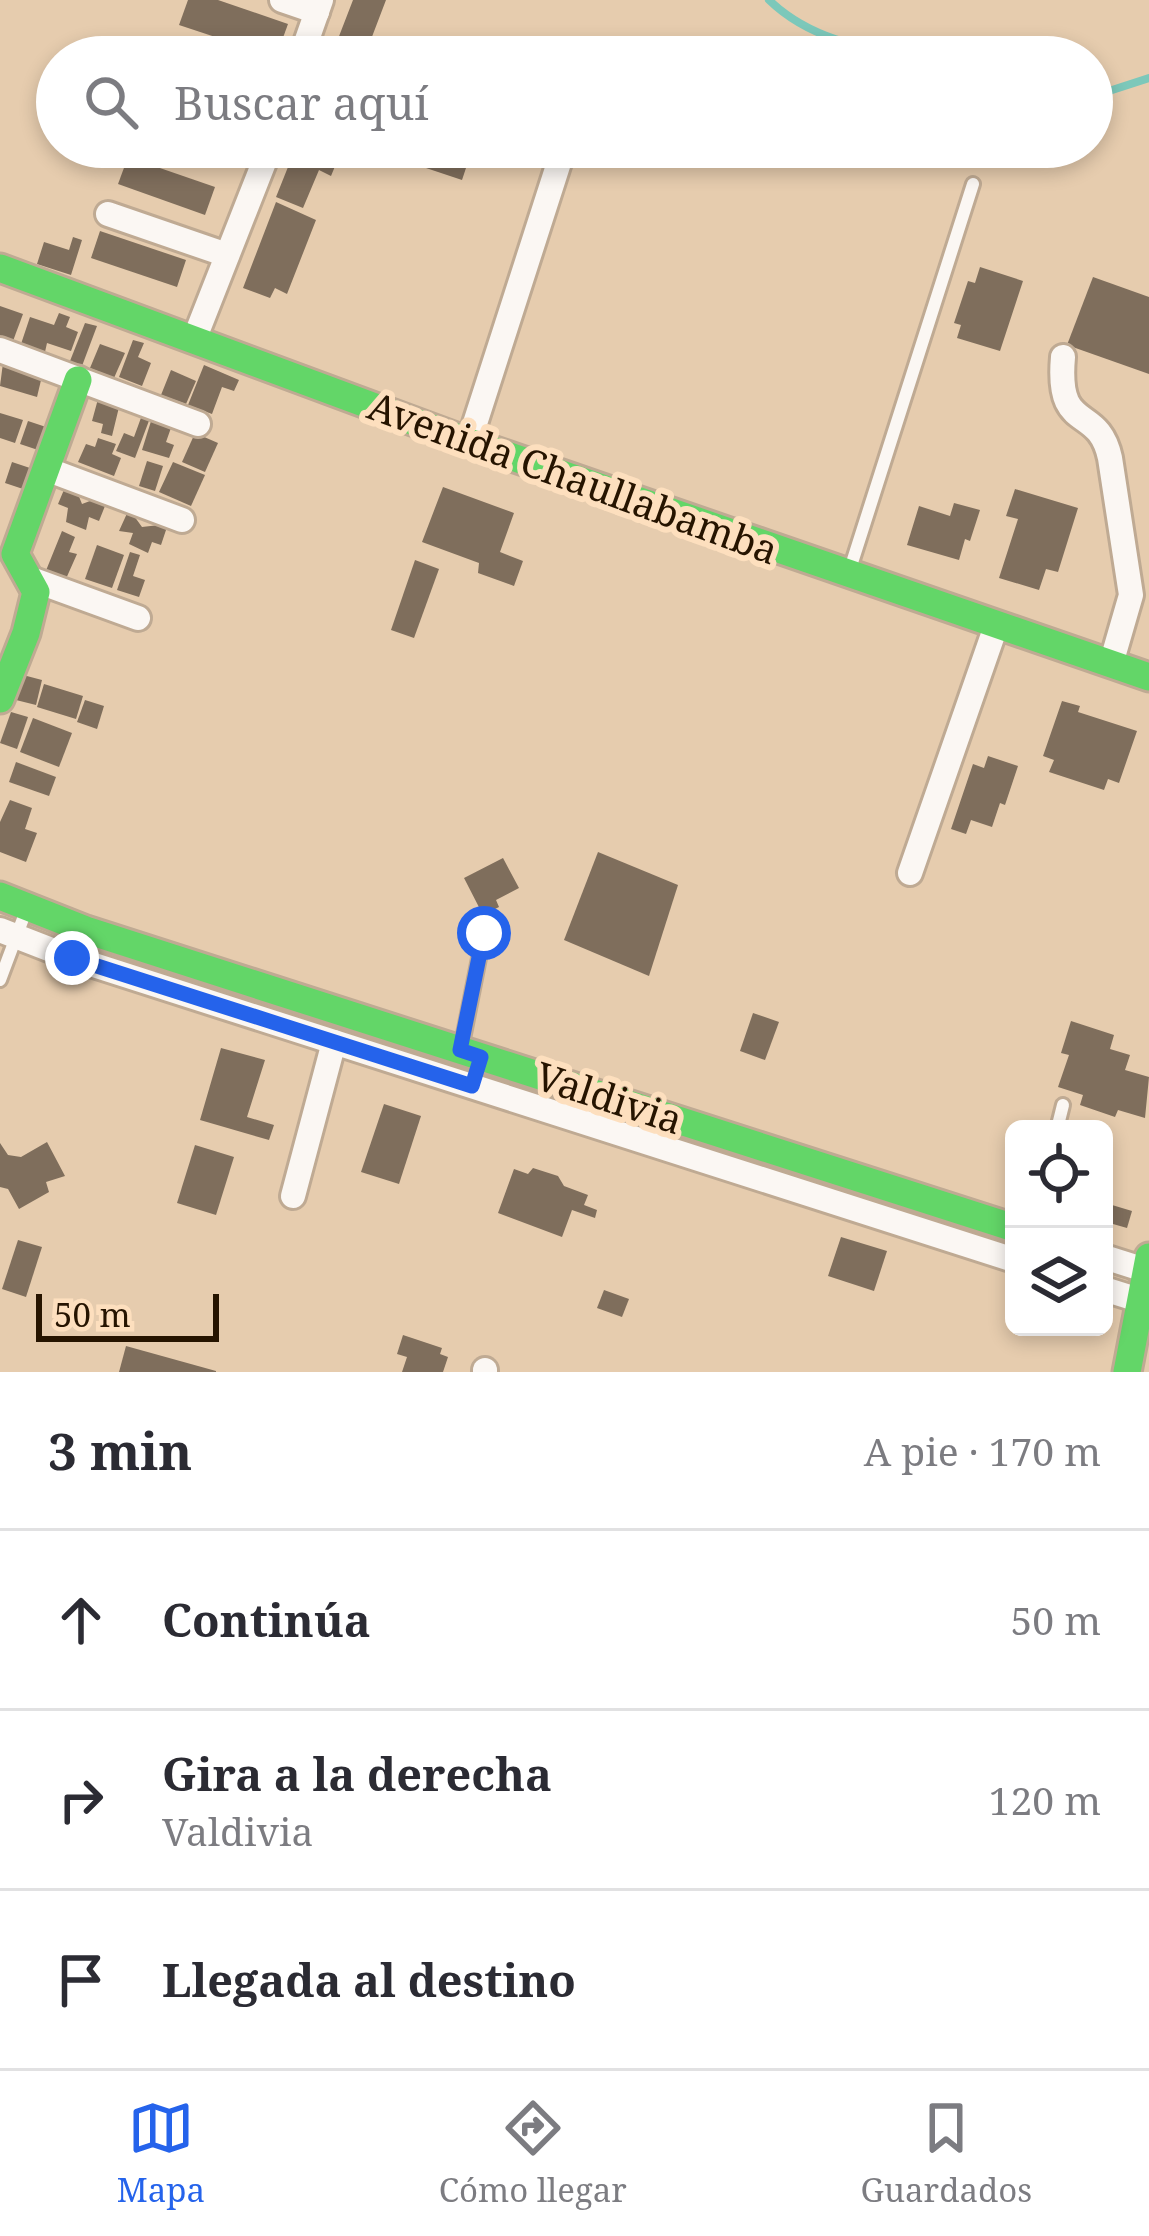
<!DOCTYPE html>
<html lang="es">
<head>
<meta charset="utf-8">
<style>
  :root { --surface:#fff; --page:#f7f7f7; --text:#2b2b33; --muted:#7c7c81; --line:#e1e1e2; --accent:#2563eb }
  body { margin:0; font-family:"Noto Serif",serif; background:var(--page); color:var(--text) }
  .controls { position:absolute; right:36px; bottom:36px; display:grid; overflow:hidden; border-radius:18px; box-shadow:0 6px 18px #0003 }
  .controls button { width:108px; height:108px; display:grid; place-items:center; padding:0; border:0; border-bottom:3px solid var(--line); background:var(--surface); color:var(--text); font:60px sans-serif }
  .scale { position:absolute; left:36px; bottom:30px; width:183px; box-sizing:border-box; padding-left:12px; border:6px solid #261400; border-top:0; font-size:33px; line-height:42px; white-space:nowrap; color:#261400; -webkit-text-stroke:9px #fddfbe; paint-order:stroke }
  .stop { position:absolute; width:36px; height:36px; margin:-27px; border:9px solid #2563eb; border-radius:50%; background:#fff }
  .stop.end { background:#2563eb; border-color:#fff; box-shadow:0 3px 12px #0008 }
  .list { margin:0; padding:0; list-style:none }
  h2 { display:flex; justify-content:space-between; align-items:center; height:156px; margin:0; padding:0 48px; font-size:51px }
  h2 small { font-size:39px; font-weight:400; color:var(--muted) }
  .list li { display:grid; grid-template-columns:78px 1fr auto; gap:36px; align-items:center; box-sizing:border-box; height:180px; padding:0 48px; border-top:3px solid var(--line) }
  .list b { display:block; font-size:45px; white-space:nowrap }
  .list p { margin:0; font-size:39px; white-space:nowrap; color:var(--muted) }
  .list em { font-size:39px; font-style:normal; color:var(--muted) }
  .icon { flex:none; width:66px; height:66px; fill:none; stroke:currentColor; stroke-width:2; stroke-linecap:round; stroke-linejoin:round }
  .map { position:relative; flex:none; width:1149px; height:1372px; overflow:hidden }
  .search { position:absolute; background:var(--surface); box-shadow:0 6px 18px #0003; left:36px; right:36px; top:36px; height:132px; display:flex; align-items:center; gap:30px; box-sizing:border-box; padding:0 42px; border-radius:66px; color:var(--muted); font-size:45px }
  .sheet { height:696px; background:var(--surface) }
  nav { display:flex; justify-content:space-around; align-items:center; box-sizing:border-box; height:168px; border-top:3px solid var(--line); background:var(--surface); font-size:33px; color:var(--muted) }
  nav a { display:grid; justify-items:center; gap:6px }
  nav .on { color:var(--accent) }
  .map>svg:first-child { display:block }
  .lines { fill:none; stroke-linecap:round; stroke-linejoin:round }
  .stream { stroke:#7cc8ba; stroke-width:8 }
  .building { fill:#7f6e5c }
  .lane-casing { stroke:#bfaa93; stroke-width:18 }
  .street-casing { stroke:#bfaa93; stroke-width:30 }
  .fast-casing { stroke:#bfaa93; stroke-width:33 }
  .lane { stroke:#fbf7f3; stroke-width:12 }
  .street { stroke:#fbf7f3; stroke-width:24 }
  .fast { stroke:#63d668; stroke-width:27 }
  .route { stroke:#2563eb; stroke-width:15 }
  .labels { text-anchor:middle; stroke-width:12; stroke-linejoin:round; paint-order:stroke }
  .street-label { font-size:39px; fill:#261400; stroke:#fddfbe }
</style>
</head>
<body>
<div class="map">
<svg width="1149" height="1372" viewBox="0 0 1149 1372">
  <rect width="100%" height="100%" fill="#e6ccae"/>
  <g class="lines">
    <g class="stream">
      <path d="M769,0C808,38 860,48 913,57"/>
      <polyline points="1092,92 1106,92 1149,78"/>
    </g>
  </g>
  <g class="building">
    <polygon points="188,0 218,0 288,24 276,57 179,25"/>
    <polygon points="353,0 386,0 370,42 395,51 392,57 331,57"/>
    <polygon points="173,37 229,56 229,57 165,57"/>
    <polygon points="171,147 231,147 223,166"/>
    <polygon points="296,147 343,147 331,176 319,170 303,208 276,197"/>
    <polygon points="430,147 473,147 462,180 423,167"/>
    <polygon points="128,157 215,187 205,215 118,184"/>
    <polygon points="276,202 316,220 287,294 275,288 270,298 243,288"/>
    <polygon points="100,231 186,260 177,287 91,258"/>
    <polygon points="73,237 82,240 71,275 37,264 44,242 69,250"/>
    <polygon points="980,267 1023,281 1000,351 957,338 961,325 954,323 968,281 975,283"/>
    <polygon points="1093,277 1149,297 1149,374 1067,345"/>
    <polygon points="0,306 23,314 13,341 0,336"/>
    <polygon points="59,313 70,317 66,327 78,332 71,351 47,343 45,352 21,344 30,317 54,325"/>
    <polygon points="85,323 97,326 82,366 70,361"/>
    <polygon points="133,340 144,343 138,357 151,363 142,386 119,377"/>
    <polygon points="100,344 125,353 114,378 90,368"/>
    <polygon points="3,363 42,376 37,397 0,386"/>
    <polygon points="204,365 239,380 234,391 222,387 212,414 188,405"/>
    <polygon points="171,370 196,381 186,404 161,395"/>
    <polygon points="98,399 120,403 112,436 101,433 103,424 92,421"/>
    <polygon points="0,413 23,420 15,443 0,438"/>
    <polygon points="142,415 150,418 135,458 116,451 124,433 134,437"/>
    <polygon points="152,418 172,425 166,442 174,445 169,458 142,450"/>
    <polygon points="28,421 46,427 38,450 20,444"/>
    <polygon points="195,433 218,443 205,472 182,462"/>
    <polygon points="98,438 116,444 112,454 121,458 114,476 78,462 86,444 95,447"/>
    <polygon points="147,461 163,466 155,491 139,486"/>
    <polygon points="12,462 30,468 23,489 5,483"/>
    <polygon points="173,462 205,475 191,506 159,492"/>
    <polygon points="66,485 76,489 82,504 98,498 107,501 99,521 89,517 86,530 66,522 68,508 58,504"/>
    <polygon points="443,487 514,513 500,552 523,561 514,586 478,573 479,563 422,542"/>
    <polygon points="1015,489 1078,508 1058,572 1046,569 1039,590 999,578 1018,519 1006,516"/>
    <polygon points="954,503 980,510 970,541 965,539 959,560 907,545 919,506 950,516"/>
    <polygon points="129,509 142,527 168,524 161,545 152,542 148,553 129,544 133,533 119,531"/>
    <polygon points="62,531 75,537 69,552 77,554 65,581 45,573"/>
    <polygon points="97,545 124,555 112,588 85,579"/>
    <polygon points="130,552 140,555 133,576 145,580 139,597 117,590"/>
    <polygon points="415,560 439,569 414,638 391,630"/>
    <polygon points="23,675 42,680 36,705 16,700"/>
    <polygon points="44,684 83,696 76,719 37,707"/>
    <polygon points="85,700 104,706 97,729 77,722"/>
    <polygon points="1062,701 1080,706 1078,712 1137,731 1119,783 1108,779 1104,790 1049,772 1054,760 1043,756"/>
    <polygon points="11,712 28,717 17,749 0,743"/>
    <polygon points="33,718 72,733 59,767 20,752"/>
    <polygon points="988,756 1018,766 1005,805 1000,803 992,827 971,820 966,834 951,829 973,764 984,768"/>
    <polygon points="16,762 56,777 49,796 9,782"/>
    <polygon points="10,800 32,808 25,829 37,833 26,862 0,852 0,822"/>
    <polygon points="598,852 678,885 649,976 564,940"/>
    <polygon points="503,858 519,888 496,900 499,907 483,915 464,878"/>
    <polygon points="753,1013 779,1022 765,1060 740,1051"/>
    <polygon points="1071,1021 1114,1035 1110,1049 1130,1055 1125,1070 1149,1077 1145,1118 1118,1110 1115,1117 1080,1105 1083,1095 1058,1087 1069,1055 1061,1053"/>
    <polygon points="221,1048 265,1060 247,1117 274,1125 269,1140 200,1120"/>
    <polygon points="384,1104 421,1116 399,1184 361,1172"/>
    <polygon points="47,1142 65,1176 46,1182 49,1192 19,1209 8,1189 0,1187 0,1143 8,1155 21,1157"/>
    <polygon points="195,1145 234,1157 216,1215 177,1203"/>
    <polygon points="533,1168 558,1176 564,1186 588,1195 584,1205 597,1210 595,1218 572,1210 562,1237 498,1213 514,1169 528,1174"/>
    <polygon points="1112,1205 1132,1211 1127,1228 1106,1222"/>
    <polygon points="841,1237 887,1251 874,1291 828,1276"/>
    <polygon points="18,1240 42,1247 26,1297 2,1289"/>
    <polygon points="604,1290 629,1299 622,1317 597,1308"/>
    <polygon points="403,1335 442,1348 440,1354 448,1357 443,1372 402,1372 407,1357 397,1354"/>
    <polygon points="126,1346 216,1371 216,1372 119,1372"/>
  </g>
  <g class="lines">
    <defs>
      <g id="lane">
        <polyline points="850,569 973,184"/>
        <polyline points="0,980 27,908"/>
        <polyline points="461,1049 484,933"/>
        <polyline points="1057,1129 1063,1105"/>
      </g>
      <g id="street">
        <polyline points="282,0 317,12"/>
        <polyline points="301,57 321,0"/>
        <polyline points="108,214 227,255"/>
        <polyline points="194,340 270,147"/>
        <polyline points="0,350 198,424"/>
        <path d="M1063,357C1056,436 1098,402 1110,458L1131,595L1111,664"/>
        <polyline points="469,442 564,147"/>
        <polyline points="46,469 182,520"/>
        <polyline points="31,579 138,618"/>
        <polyline points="910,873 996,626"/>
        <polyline points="0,930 72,958 1014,1260"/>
        <polyline points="293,1196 334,1042"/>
        <polyline points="1104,1257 1145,1270"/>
        <polyline points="1104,1289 1139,1300"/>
        <polyline points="485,1372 485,1370"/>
      </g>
      <g id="fast">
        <polyline points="0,268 469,442 1149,677"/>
        <polyline points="0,699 26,633 36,592 15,554 78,380"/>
        <polyline points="0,896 86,930 1014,1228"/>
        <polyline points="1127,1372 1149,1257"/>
      </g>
    </defs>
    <use href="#lane" class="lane-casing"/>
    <use href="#street" class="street-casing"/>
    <use href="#fast" class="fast-casing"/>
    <use href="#lane" class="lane"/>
    <use href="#street" class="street"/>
    <use href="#fast" class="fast"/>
  </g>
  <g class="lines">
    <polyline class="route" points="72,958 472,1086 481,1057 460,1050 484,933"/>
  </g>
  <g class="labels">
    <g class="street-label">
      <text transform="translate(573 478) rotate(20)" y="14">Avenida Chaullabamba</text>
      <text transform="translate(609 1098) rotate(18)" y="14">Valdivia</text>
    </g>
  </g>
</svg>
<div class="controls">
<button><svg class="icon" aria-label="locate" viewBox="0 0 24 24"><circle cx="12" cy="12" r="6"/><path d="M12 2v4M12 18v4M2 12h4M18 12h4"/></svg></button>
<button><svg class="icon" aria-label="layers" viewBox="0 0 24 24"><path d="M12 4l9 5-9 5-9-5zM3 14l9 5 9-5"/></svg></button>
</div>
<div class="scale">50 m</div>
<div class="stop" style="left:484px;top:933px"></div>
<div class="stop end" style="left:72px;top:958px"></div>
<div class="search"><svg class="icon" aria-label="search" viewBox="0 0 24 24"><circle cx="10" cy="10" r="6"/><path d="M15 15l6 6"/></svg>Buscar aquí</div>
</div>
<section class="sheet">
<h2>3 min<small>A pie · 170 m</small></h2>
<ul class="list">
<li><svg class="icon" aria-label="ahead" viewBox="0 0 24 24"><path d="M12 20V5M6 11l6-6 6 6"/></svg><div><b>Continúa</b></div><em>50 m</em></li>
<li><svg class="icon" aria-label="right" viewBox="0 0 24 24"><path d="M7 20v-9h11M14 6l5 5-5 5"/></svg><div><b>Gira a la derecha</b><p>Valdivia</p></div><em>120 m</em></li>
<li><svg class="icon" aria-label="arrive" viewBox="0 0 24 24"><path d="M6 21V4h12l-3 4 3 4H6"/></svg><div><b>Llegada al destino</b></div></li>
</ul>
</section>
<nav>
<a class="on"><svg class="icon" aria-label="map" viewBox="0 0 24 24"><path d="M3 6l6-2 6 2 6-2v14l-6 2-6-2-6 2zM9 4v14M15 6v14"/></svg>Mapa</a>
<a><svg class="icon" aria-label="directions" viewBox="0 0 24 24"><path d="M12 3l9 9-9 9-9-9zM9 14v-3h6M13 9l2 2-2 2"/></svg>Cómo llegar</a>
<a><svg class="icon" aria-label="saved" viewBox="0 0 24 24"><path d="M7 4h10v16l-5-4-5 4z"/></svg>Guardados</a>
</nav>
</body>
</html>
